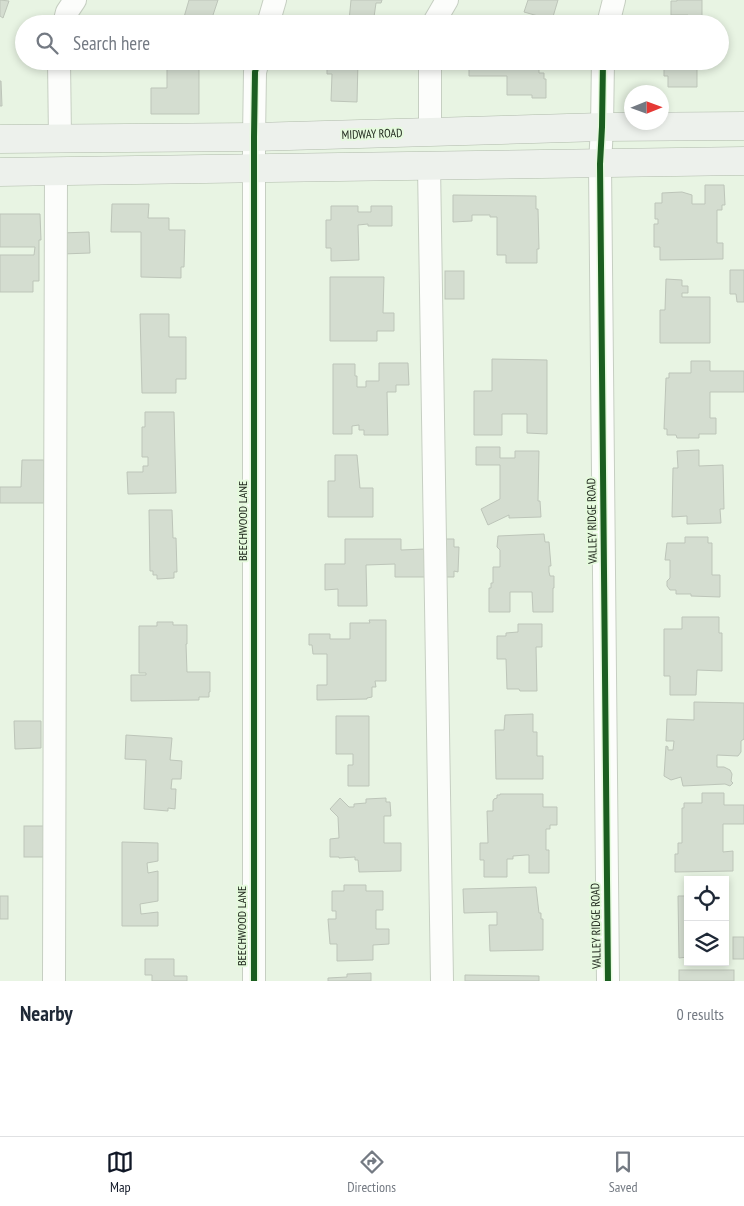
<!DOCTYPE html>
<html lang="en">
<head>
<meta charset="utf-8">
<style>
  :root { --surface:#fff; --page:#f2f2f3; --text:#1f2937; --muted:#747a83; --line:#e0e1e3; --accent:#111827 }
  body { margin:0; font-family:"PT Sans Narrow",sans-serif; background:var(--page); color:var(--text) }
  .controls { position:absolute; right:15px; bottom:15px; display:grid; overflow:hidden; border-radius:0px; box-shadow:0 2px 8px #0003 }
  .controls button { width:45px; height:45px; display:grid; place-items:center; padding:0; border:0; border-bottom:1px solid var(--line); background:var(--surface); color:var(--text); font:25px sans-serif }
  .compass { position:absolute; left:624px; top:85px; width:45px; height:45px; border-radius:50%; background:var(--surface); box-shadow:0 2px 8px #0003; rotate:89deg }
  .list { margin:0; padding:0; list-style:none }
  h2 { display:flex; justify-content:space-between; align-items:center; height:65px; margin:0; padding:0 20px; font-size:21px }
  h2 small { font-size:16px; font-weight:400; color:var(--muted) }
  .icon { flex:none; width:28px; height:28px; fill:none; stroke:currentColor; stroke-width:2; stroke-linecap:round; stroke-linejoin:round }
  .map { position:relative; flex:none; width:744px; height:981px; overflow:hidden }
  .search { position:absolute; background:var(--surface); box-shadow:0 2px 8px #0003; left:15px; right:15px; top:15px; height:55px; display:flex; align-items:center; gap:12px; box-sizing:border-box; padding:0 18px; border-radius:28px; color:var(--muted); font-size:19px }
  .sheet { height:155px; background:var(--surface) }
  nav { display:flex; justify-content:space-around; align-items:center; box-sizing:border-box; height:70px; border-top:1px solid var(--line); background:var(--surface); font-size:14px; color:var(--muted) }
  nav a { display:grid; justify-items:center; gap:2px }
  nav .on { color:var(--accent) }
  .map>svg:first-child { display:block }
  .building { fill:#d4ddd0; stroke:#bdc5b9 }
  .lines { fill:none; stroke-linecap:round; stroke-linejoin:round }
  .minor-casing { stroke:#c6cfc2; stroke-width:24 }
  .major-casing { stroke:#b0bbab; stroke-width:29 }
  .minor { stroke:#fcfdfb; stroke-width:22 }
  .major { stroke:#edf1ec; stroke-width:28 }
  .cycleway-casing { stroke:#e5fadd; stroke-width:9 }
  .cycleway { stroke:#1b5e20; stroke-width:6 }
  .labels { text-anchor:middle; stroke-width:4; stroke-linejoin:round; paint-order:stroke }
  .street-label { font-size:12px; fill:#1b2318; stroke:#e5fadd }
</style>
</head>
<body>
<div class="map">
<svg width="744" height="981" viewBox="0 0 744 981">
  <rect width="100%" height="100%" fill="#e8f4e3"/>
  <g class="building">
    <polygon points="0,0 9,1 3,18 0,16"/>
    <polygon points="189,0 218,0 210,24 182,24"/>
    <polygon points="351,0 382,0 381,3 376,3 373,24 349,21"/>
    <polygon points="528,0 558,0 552,20 524,12"/>
    <polygon points="677,0 702,0 702,19 688,19 688,15 671,15 671,1 677,1"/>
    <polygon points="167,61 199,61 199,114 151,114 151,88 167,88"/>
    <polygon points="327,61 358,61 357,102 331,101 332,74 327,74"/>
    <polygon points="469,61 539,61 539,73 544,73 544,79 546,79 546,98 532,98 532,95 507,95 507,76 469,76"/>
    <polygon points="664,61 709,61 709,67 697,67 697,87 668,87 668,76 664,76"/>
    <polygon points="0,81 1,81 2,106 0,106"/>
    <polygon points="705,185 724,185 725,205 722,205 722,210 717,210 717,243 723,243 723,259 660,260 660,247 654,247 654,224 658,224 658,219 655,219 655,203 662,203 662,193 682,192 692,195 692,204 705,204"/>
    <polygon points="453,195 536,196 536,209 538,209 539,249 537,249 537,263 506,263 506,255 497,255 497,217 490,217 490,215 472,215 472,221 453,222"/>
    <polygon points="112,204 149,204 148,218 169,218 169,230 185,230 184,267 181,267 181,278 141,277 141,232 111,232"/>
    <polygon points="331,206 358,206 358,212 371,212 371,206 392,206 392,226 368,226 368,224 358,225 359,260 331,261 331,248 326,248 326,220 331,220"/>
    <polygon points="0,214 40,214 41,240 39,240 39,281 33,281 33,292 0,292 0,255 34,255 35,247 0,247"/>
    <polygon points="89,232 90,253 62,254 61,233"/>
    <polygon points="730,270 744,270 744,302 737,302 736,294 730,294"/>
    <rect x="445" y="271" width="19" height="28"/>
    <polygon points="330,277 384,277 383,313 394,313 394,331 377,331 377,341 330,341"/>
    <polygon points="666,279 682,280 682,286 688,286 688,293 682,293 682,297 710,297 710,343 660,343 660,310 665,310"/>
    <polygon points="140,314 169,314 169,337 186,337 186,379 176,379 176,393 142,393"/>
    <polygon points="492,359 547,360 547,434 527,433 527,414 502,414 502,435 474,435 474,391 492,391"/>
    <polygon points="691,361 710,361 710,371 744,371 744,392 710,392 710,418 716,418 716,434 699,434 699,438 677,438 676,435 667,435 667,429 664,429 666,378 669,378 669,373 691,373"/>
    <polygon points="379,363 408,363 409,385 396,385 396,392 387,392 388,435 364,435 364,430 359,430 359,425 352,426 352,434 333,434 333,364 355,364 355,376 357,376 357,387 366,387 366,381 379,381"/>
    <polygon points="145,412 174,412 176,493 128,494 127,472 143,472 143,466 148,466 148,457 142,457 142,427 145,427"/>
    <polygon points="476,447 500,447 500,458 515,458 515,451 539,451 538,501 540,501 541,517 509,518 509,515 488,525 481,509 500,499 500,465 476,465"/>
    <polygon points="699,450 699,466 723,465 724,509 720,509 721,523 687,524 687,516 672,517 673,468 678,468 677,451"/>
    <polygon points="335,455 357,455 360,488 373,488 373,517 328,517 328,481 335,481"/>
    <polygon points="22,460 44,460 44,503 0,503 0,487 21,487"/>
    <polygon points="149,510 172,510 173,538 176,538 177,572 174,572 174,578 157,579 157,575 153,575 153,571 150,571"/>
    <polygon points="544,534 545,542 549,542 551,566 549,566 549,572 550,576 554,576 554,588 553,588 553,612 533,612 532,592 510,592 510,612 489,612 489,588 491,588 491,583 493,583 493,567 500,567 500,550 497,547 498,536"/>
    <polygon points="685,537 708,537 708,543 712,543 712,575 720,575 720,597 691,596 691,594 676,594 676,590 670,590 667,586 667,581 670,578 670,560 665,560 667,543 685,543"/>
    <polygon points="345,539 401,539 401,550 425,549 425,577 395,577 395,564 366,565 367,606 338,606 338,589 325,590 325,564 345,564"/>
    <polygon points="444,539 454,539 454,547 459,547 458,572 454,571 454,577 445,577"/>
    <polygon points="682,617 719,617 719,633 722,633 722,671 697,670 696,695 670,695 670,676 664,676 664,629 682,629"/>
    <polygon points="369,620 386,620 386,681 375,681 376,687 372,687 372,697 367,698 367,699 317,700 317,685 327,685 327,654 313,654 312,645 309,645 309,634 330,634 330,639 350,639 350,623 370,623"/>
    <polygon points="157,622 173,622 173,625 187,625 187,644 186,644 187,672 210,672 210,692 209,692 209,697 199,697 199,700 131,701 131,675 146,675 146,673 139,673 139,626 157,626"/>
    <polygon points="518,624 542,624 542,647 536,647 537,691 520,691 519,689 507,689 506,659 497,659 497,636 506,636 506,633 518,632"/>
    <polygon points="694,702 744,703 744,739 741,741 741,752 738,756 717,755 717,767 724,767 730,770 732,774 731,781 733,783 730,786 725,784 683,786 681,777 671,780 664,776 666,746 668,747 668,750 673,750 674,741 666,741 667,719 694,720"/>
    <polygon points="533,714 533,732 537,732 537,756 543,756 543,779 496,779 495,730 504,730 505,715"/>
    <polygon points="336,716 369,716 369,786 348,786 348,765 353,765 353,754 336,754"/>
    <polygon points="14,721 41,721 41,748 15,749"/>
    <polygon points="126,735 172,738 170,760 182,761 181,779 172,779 171,789 176,789 175,809 168,808 168,811 144,809 146,760 125,759"/>
    <polygon points="702,793 724,793 724,805 744,805 744,824 723,824 723,852 733,851 733,871 675,872 675,854 678,854 678,843 682,843 682,808 684,808 684,803 702,803"/>
    <polygon points="500,794 543,794 543,807 557,807 557,825 550,825 550,829 546,829 546,850 549,850 549,873 529,873 529,855 526,855 513,856 513,859 507,859 507,877 484,877 484,860 480,860 480,843 488,843 487,811 493,811 493,801 494,799 497,798 497,795 500,795"/>
    <polygon points="340,798 349,807 354,807 354,804 366,803 366,799 386,798 386,802 390,802 391,816 384,816 384,843 401,843 401,871 359,872 358,860 355,860 355,857 339,858 339,857 330,857 330,839 339,838 338,817 330,809"/>
    <rect x="24" y="826" width="23" height="31"/>
    <polygon points="122,842 158,843 158,861 147,863 148,873 158,871 158,901 140,904 141,914 158,912 158,926 122,926"/>
    <polygon points="344,885 366,885 366,891 383,891 383,910 376,910 376,929 389,929 389,944 373,945 373,960 337,961 337,944 330,944 328,919 336,919 336,911 332,911 332,891 344,891"/>
    <polygon points="536,887 539,913 541,913 541,919 543,919 543,950 490,951 489,925 497,925 497,912 464,913 463,889"/>
    <rect x="0" y="896" width="8" height="23"/>
    <polygon points="678,896 688,896 688,957 679,958"/>
    <rect x="733" y="937" width="11" height="22"/>
    <polygon points="145,959 174,959 174,976 187,976 187,981 152,981 152,975 145,975"/>
    <rect x="679" y="970" width="55" height="11"/>
    <polygon points="371,973 371,981 328,981 328,978 347,977 347,974"/>
    <polygon points="465,975 539,976 539,981 465,981"/>
  </g>
  <g class="lines">
    <defs>
      <g id="minor">
        <polyline points="64,24 67,12 75,0"/>
        <polyline points="268,24 275,0"/>
        <polyline points="433,24 447,0"/>
        <polyline points="608,24 614,0"/>
        <polyline points="59,61 60,139"/>
        <polyline points="603,61 602,127 600,164 608,981"/>
        <polyline points="430,132 430,61"/>
        <polyline points="429,166 442,981"/>
        <polyline points="54,981 56,171"/>
        <polyline points="254,981 254,137 255,72 258,61"/>
      </g>
      <g id="major">
        <polyline points="0,139 254,137 602,127 744,126"/>
        <polyline points="0,172 744,161"/>
      </g>
    </defs>
    <use href="#minor" class="minor-casing"/>
    <use href="#major" class="major-casing"/>
    <use href="#minor" class="minor"/>
    <use href="#major" class="major"/>
    <defs>
      <g id="cycleway">
        <polyline points="603,61 602,127 600,164 608,981"/>
        <polyline points="254,981 254,137 255,72 258,61"/>
      </g>
    </defs>
    <use href="#cycleway" class="cycleway-casing"/>
    <use href="#cycleway" class="cycleway"/>
  </g>
  <g class="labels">
    <g class="street-label">
      <text transform="translate(372 134) rotate(-2)" y="4">MIDWAY ROAD</text>
      <text transform="translate(243 521) rotate(-90)" y="4">BEECHWOOD LANE</text>
      <text transform="translate(592 521) rotate(-91)" y="4">VALLEY RIDGE ROAD</text>
      <text transform="translate(242 926) rotate(-90)" y="4">BEECHWOOD LANE</text>
      <text transform="translate(596 926) rotate(-91)" y="4">VALLEY RIDGE ROAD</text>
    </g>
  </g>
</svg>
<div class="controls">
<button><svg class="icon" aria-label="locate" viewBox="0 0 24 24"><circle cx="12" cy="12" r="6"/><path d="M12 2v4M12 18v4M2 12h4M18 12h4"/></svg></button>
<button><svg class="icon" aria-label="layers" viewBox="0 0 24 24"><path d="M12 4l9 5-9 5-9-5zM3 14l9 5 9-5"/></svg></button>
</div>
<svg class="compass" viewBox="-18 -18 36 36"><path d="M0-13l5 13h-10z" fill="#e53935"/><path d="M0 13l5-13h-10z" fill="#747a83"/></svg>
<div class="search"><svg class="icon" aria-label="search" viewBox="0 0 24 24"><circle cx="10" cy="10" r="6"/><path d="M15 15l6 6"/></svg>Search here</div>
</div>
<section class="sheet">
<h2>Nearby<small>0 results</small></h2>
<ul class="list">
</ul>
</section>
<nav>
<a class="on"><svg class="icon" aria-label="map" viewBox="0 0 24 24"><path d="M3 6l6-2 6 2 6-2v14l-6 2-6-2-6 2zM9 4v14M15 6v14"/></svg>Map</a>
<a><svg class="icon" aria-label="directions" viewBox="0 0 24 24"><path d="M12 3l9 9-9 9-9-9zM9 14v-3h6M13 9l2 2-2 2"/></svg>Directions</a>
<a><svg class="icon" aria-label="saved" viewBox="0 0 24 24"><path d="M7 4h10v16l-5-4-5 4z"/></svg>Saved</a>
</nav>
</body>
</html>
